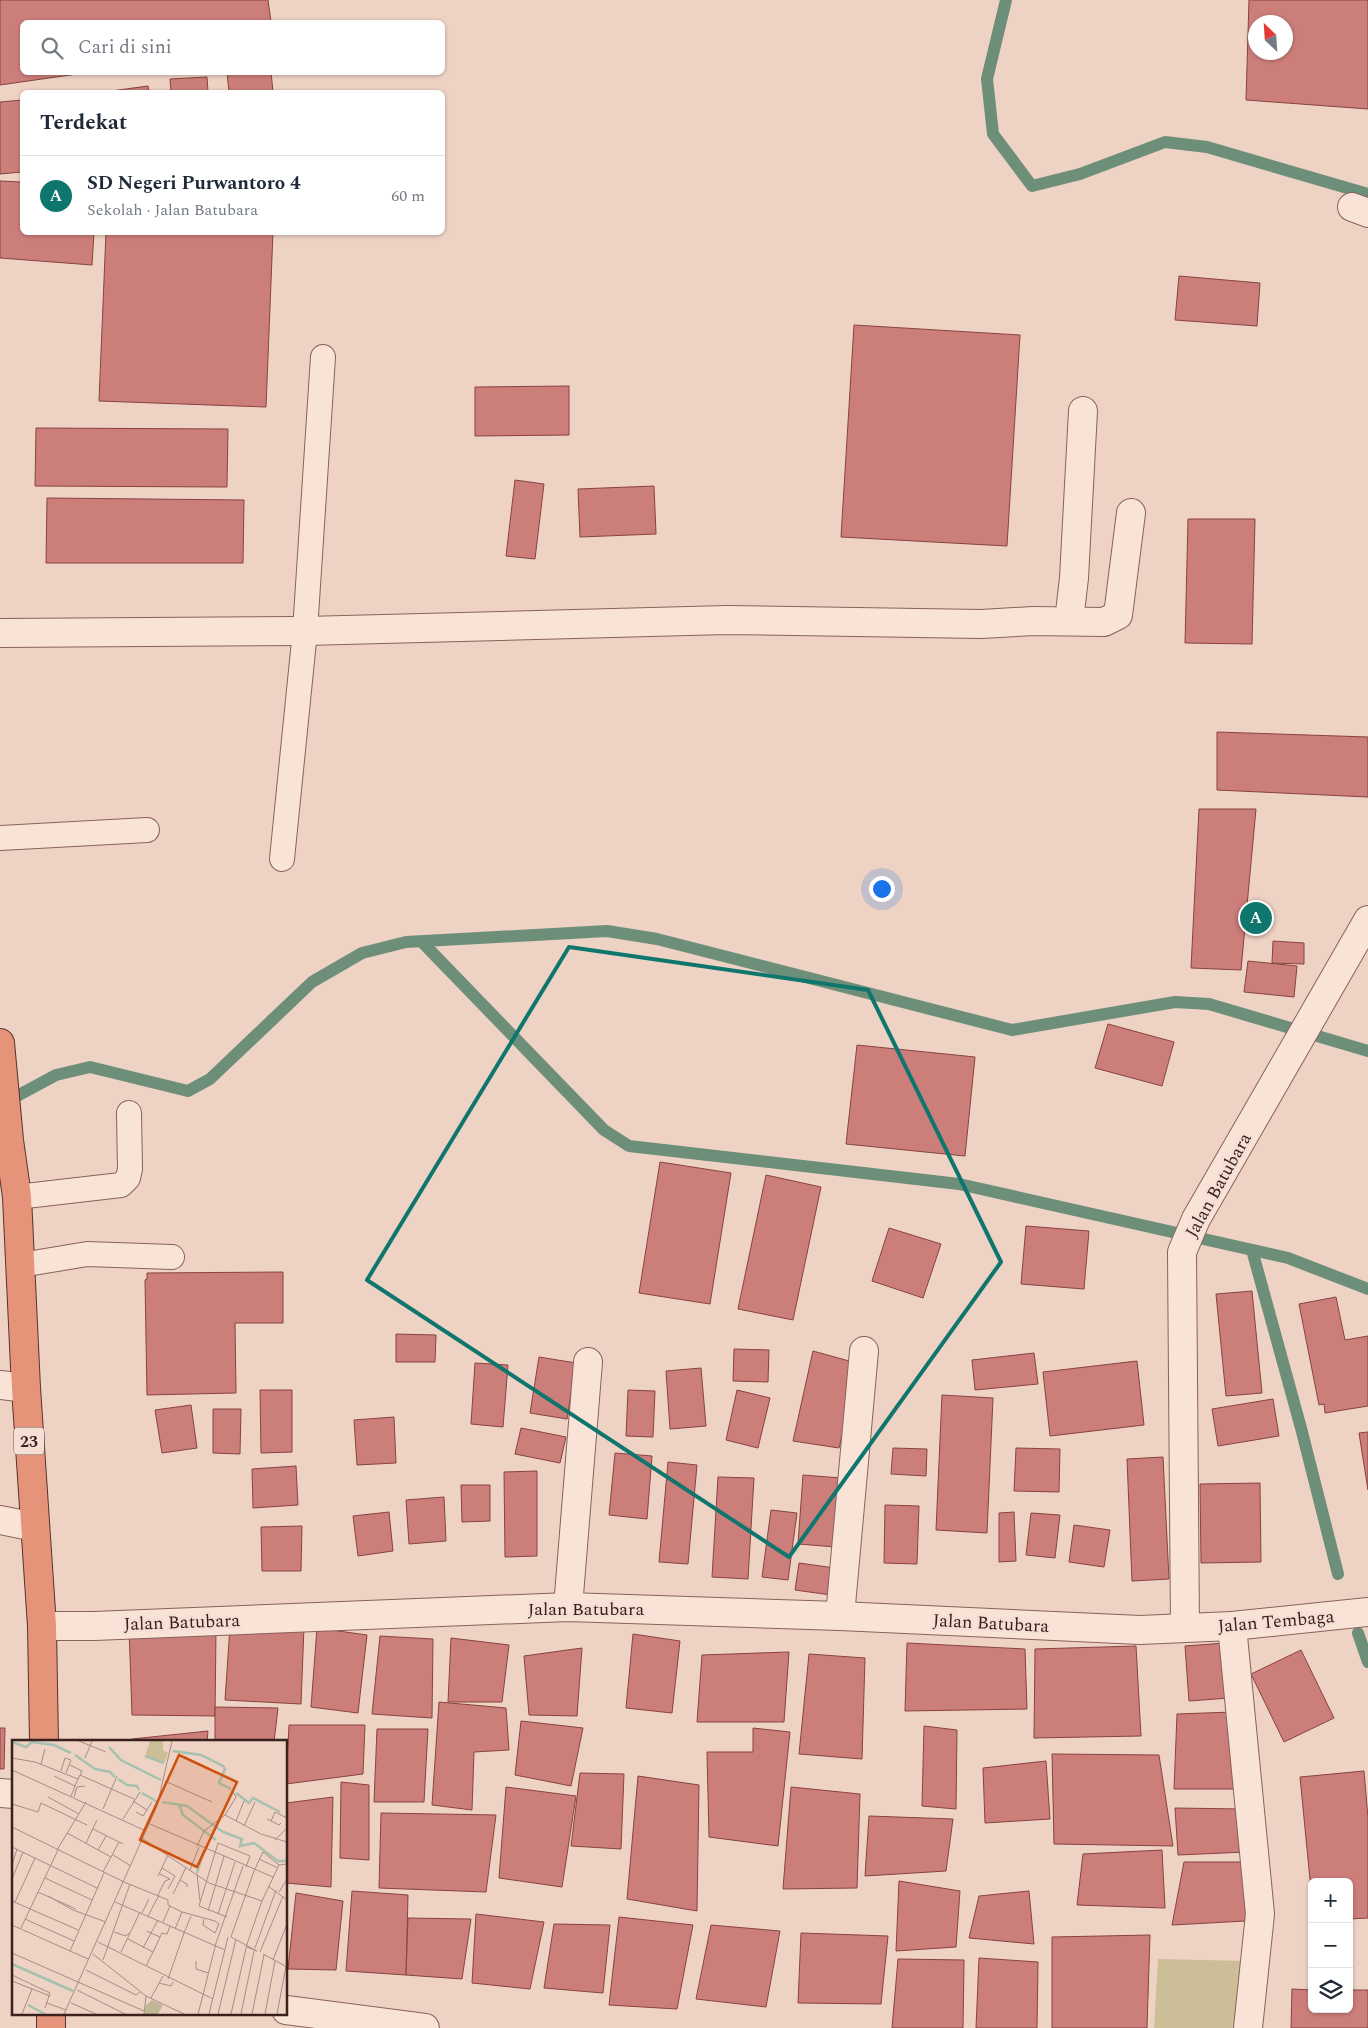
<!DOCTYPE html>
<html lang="id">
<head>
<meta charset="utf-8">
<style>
  :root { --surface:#fff; --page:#f2f2f3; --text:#1f2937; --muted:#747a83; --line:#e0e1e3; --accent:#0f766e }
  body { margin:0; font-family:Spectral,serif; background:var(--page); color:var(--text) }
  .controls { position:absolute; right:15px; bottom:15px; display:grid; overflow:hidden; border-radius:8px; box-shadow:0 1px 4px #0004 }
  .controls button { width:45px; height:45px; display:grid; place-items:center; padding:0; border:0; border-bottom:1px solid var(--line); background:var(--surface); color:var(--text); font:25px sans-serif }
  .compass { position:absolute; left:1248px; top:15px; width:45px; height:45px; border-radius:50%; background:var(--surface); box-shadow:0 1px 4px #0004; rotate:335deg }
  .you { position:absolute; left:881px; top:888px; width:18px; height:18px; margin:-12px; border:4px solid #fff; border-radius:50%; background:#1a73e8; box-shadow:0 0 0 8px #1a73e833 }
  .badge { display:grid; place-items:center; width:32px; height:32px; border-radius:50%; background:var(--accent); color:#fff; font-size:16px; font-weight:700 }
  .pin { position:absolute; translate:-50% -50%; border:2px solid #fff; box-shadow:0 1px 5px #0006 }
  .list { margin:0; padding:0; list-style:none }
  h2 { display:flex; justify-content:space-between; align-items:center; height:65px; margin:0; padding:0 20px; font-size:21px }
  h2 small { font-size:16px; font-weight:400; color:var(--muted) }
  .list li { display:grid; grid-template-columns:32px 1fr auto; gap:15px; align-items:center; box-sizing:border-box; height:80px; padding:0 20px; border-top:1px solid var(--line) }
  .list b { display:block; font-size:19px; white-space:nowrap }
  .list p { margin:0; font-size:16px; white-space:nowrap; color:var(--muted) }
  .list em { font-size:16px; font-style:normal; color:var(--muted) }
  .icon { flex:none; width:28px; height:28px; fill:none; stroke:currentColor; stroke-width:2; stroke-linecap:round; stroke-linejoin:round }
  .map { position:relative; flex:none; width:1368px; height:2028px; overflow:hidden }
  .search { position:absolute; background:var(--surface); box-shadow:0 1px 4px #0004; left:20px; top:20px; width:425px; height:55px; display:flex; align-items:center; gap:12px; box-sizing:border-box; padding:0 18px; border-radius:8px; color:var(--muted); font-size:19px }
  .panel { position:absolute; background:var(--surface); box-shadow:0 1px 4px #0004; left:20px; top:90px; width:425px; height:145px; border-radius:8px }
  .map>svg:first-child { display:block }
  .green { fill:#ccbf98 }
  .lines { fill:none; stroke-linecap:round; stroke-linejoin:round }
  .stream { stroke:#6d8f7a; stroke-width:12 }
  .building { fill:#cc7e7a; stroke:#884341; fill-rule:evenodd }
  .service-casing { stroke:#88625b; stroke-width:26 }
  .minor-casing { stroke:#88625b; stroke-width:30 }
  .trunk-casing { stroke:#56332f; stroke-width:30 }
  .service { stroke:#f9e3d7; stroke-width:24 }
  .minor { stroke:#f9e3d7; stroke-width:28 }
  .trunk { stroke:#e69479; stroke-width:28 }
  .marked { fill:none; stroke:#0f766e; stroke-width:4; stroke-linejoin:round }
  .labels { text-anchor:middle; stroke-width:5; stroke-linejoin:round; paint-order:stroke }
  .shield { fill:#f5dfd4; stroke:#715b55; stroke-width:1 }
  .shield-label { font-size:16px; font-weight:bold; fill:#39221e }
  .street-label { font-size:18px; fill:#39221e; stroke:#f5dfd4 }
  .inset-river { fill:none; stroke:#a6c1af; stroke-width:2.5 }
  .inset-road { fill:none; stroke:#a68c82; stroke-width:1 }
  .view { fill:#ce510f; fill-opacity:0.15; stroke:#ce510f; stroke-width:2.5 }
  .inset-edge { fill:none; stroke:#39221e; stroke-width:2.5 }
</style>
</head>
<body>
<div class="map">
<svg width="1368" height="2028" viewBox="0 0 1368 2028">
  <rect width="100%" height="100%" fill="#eed2c4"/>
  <polygon class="green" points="1158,1959 1247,1961 1240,2028 1154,2028"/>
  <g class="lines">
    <g class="stream">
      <polyline points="1006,0 987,79 993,134 1032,186 1080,174 1165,142 1207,147 1368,194"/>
      <polyline points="422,942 604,1130 629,1146 959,1184 1288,1258 1368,1289"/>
      <polyline points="4,1103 56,1075 90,1067 188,1091 210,1079 312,982 362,953 406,942 607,931 657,939 1012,1030 1175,1002 1209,1004 1368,1051"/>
      <polyline points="1252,1250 1301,1428 1338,1574"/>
      <polyline points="1358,1633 1368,1662"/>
    </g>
  </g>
  <g class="building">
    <polygon points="0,0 268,0 271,22 22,22 22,72 91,72 0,85"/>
    <path d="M1249,0H1368V109L1246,100ZM1256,22H1286V52H1256Z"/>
    <polygon points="227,72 271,72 273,92 229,92"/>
    <polygon points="207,77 208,92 171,92 170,79"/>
    <polygon points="148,86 149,92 104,92"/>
    <polygon points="22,100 22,172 0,174 0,102"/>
    <polygon points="0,181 22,182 22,232 94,232 92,265 0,258"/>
    <polygon points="106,232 273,232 266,407 99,401"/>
    <polygon points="1179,276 1260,283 1257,326 1175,320"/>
    <polygon points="854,325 1020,335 1007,546 841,537"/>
    <polygon points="569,386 569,435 475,436 475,387"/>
    <polygon points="36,428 228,429 227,487 35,486"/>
    <polygon points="515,480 544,484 535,559 506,556"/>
    <polygon points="654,486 656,534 580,537 578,489"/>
    <polygon points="47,498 244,500 243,563 46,563"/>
    <polygon points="1188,519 1255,519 1252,644 1185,643"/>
    <polygon points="1217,732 1368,737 1368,797 1217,790"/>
    <polygon points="1199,809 1256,809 1241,970 1191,968"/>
    <polygon points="1273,941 1304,943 1304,964 1272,963"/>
    <polygon points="1248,961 1297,966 1294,997 1244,992"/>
    <polygon points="1108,1024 1174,1042 1162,1086 1095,1068"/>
    <polygon points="857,1045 975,1057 965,1156 846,1144"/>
    <polygon points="660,1162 731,1173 710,1304 639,1293"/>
    <polygon points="766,1175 821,1187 793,1320 738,1309"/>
    <polygon points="1026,1226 1089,1231 1084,1289 1021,1284"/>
    <polygon points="889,1228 941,1244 923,1298 872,1281"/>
    <polygon points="283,1272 283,1323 235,1323 236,1393 147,1395 145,1280 147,1279 147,1273"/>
    <polygon points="1252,1291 1262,1393 1226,1396 1216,1294"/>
    <polygon points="1336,1297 1345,1340 1368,1336 1368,1406 1325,1413 1324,1404 1319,1405 1299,1304"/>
    <polygon points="396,1334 436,1335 435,1362 396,1362"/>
    <polygon points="734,1349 769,1350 768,1382 733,1381"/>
    <polygon points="813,1351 860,1364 839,1448 793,1441"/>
    <polygon points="1034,1353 1038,1384 975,1390 972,1360"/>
    <polygon points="539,1357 576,1363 567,1419 530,1413"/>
    <polygon points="1137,1361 1144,1425 1050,1436 1043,1372"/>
    <polygon points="475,1363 508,1365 503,1427 471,1424"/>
    <polygon points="701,1368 706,1426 670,1429 666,1371"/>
    <polygon points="260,1390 292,1390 292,1452 261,1453"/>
    <polygon points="628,1390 655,1391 653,1437 626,1436"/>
    <polygon points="737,1390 770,1398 758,1448 726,1440"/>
    <polygon points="942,1395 993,1398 987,1533 936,1530"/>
    <polygon points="1273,1399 1279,1436 1218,1446 1212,1409"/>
    <polygon points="191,1405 197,1448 162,1453 155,1410"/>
    <polygon points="213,1409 241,1409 240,1454 213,1453"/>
    <polygon points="394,1417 396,1463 357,1465 354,1420"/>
    <polygon points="521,1428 566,1437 560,1463 515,1454"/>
    <polygon points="1368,1432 1368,1490 1359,1433"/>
    <polygon points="893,1448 927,1449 926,1476 891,1474"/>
    <polygon points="1016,1448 1060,1449 1059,1492 1014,1491"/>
    <polygon points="615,1453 652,1456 647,1519 609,1515"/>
    <polygon points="1163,1457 1169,1579 1132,1581 1127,1459"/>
    <polygon points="668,1462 697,1465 688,1564 659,1562"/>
    <polygon points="296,1466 298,1505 253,1508 252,1469"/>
    <polygon points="537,1471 537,1556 505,1557 504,1472"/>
    <polygon points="803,1475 841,1478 836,1547 798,1544"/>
    <polygon points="718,1477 754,1478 748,1579 712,1577"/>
    <polygon points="1260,1483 1261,1562 1201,1563 1200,1484"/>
    <polygon points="461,1485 490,1485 490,1521 462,1522"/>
    <polygon points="444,1497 446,1541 409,1544 406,1500"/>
    <polygon points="885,1505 919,1506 917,1564 884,1563"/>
    <polygon points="771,1510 797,1513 788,1580 762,1577"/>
    <polygon points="389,1512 393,1551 358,1556 353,1516"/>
    <polygon points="1014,1512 1016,1561 999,1562 999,1513"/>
    <polygon points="1031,1513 1060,1515 1055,1558 1026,1555"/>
    <polygon points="1074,1525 1110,1530 1104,1567 1069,1562"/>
    <polygon points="302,1526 301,1571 262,1571 261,1527"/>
    <polygon points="799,1563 842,1569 838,1596 795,1590"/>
    <polygon points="129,1627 216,1630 215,1716 132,1715"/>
    <polygon points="230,1627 304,1627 301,1704 225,1700"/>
    <polygon points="317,1628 367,1635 358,1713 311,1707"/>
    <polygon points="633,1634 680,1641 672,1713 626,1708"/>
    <polygon points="380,1636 433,1639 432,1718 372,1714"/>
    <polygon points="451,1638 509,1645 502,1702 448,1702"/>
    <polygon points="907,1643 1025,1649 1027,1709 905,1711"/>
    <polygon points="1225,1643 1229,1698 1189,1701 1185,1646"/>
    <polygon points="1136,1646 1141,1736 1034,1738 1035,1649"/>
    <polygon points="582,1648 577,1716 529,1715 524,1656"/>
    <polygon points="1301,1650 1334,1718 1284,1742 1251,1674"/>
    <polygon points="789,1652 784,1722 697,1722 702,1655"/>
    <polygon points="809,1654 865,1658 862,1759 799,1754"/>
    <polygon points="439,1702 506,1708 509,1750 474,1752 472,1810 432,1805"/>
    <polygon points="215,1707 278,1708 274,1742 215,1742"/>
    <polygon points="1233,1712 1238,1789 1174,1789 1177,1714"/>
    <polygon points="521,1721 583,1728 571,1786 515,1775"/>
    <polygon points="289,1725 365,1725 363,1774 286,1784"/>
    <polygon points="924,1726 957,1730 956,1809 922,1806"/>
    <polygon points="0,1728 5,1728 4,1769 0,1769"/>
    <polygon points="753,1728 790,1732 778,1846 709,1837 707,1752 753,1752"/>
    <polygon points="377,1729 428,1729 424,1802 374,1802"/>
    <polygon points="208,1731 207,1742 132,1742 132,1739"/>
    <polygon points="1052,1754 1159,1755 1173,1846 1054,1844"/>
    <polygon points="1046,1761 1050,1819 985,1823 983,1768"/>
    <polygon points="1364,1771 1368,1818 1368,1918 1349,1919 1349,1882 1312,1882 1312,1900 1300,1777"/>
    <polygon points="580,1773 624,1774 621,1849 571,1846"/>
    <polygon points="638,1776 699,1785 697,1911 627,1899"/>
    <polygon points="341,1782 369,1785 369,1860 340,1858"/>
    <polygon points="506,1787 576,1796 562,1887 499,1878"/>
    <polygon points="791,1787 860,1794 857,1888 783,1889"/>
    <polygon points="333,1797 331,1887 286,1883 286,1803"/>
    <polygon points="1175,1808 1242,1809 1246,1852 1178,1855"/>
    <polygon points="381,1813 496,1815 486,1892 379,1888"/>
    <polygon points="869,1816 953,1819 946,1871 865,1876"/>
    <polygon points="1162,1850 1165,1908 1077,1905 1083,1854"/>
    <polygon points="1184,1862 1255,1862 1246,1921 1172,1925"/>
    <polygon points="899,1881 960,1891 956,1947 896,1951"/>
    <polygon points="352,1891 408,1895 406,1975 346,1971"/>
    <polygon points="1029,1891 1034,1944 969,1938 979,1896"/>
    <polygon points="296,1893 343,1901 336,1970 288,1969"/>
    <polygon points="476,1914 544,1922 530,1989 472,1983"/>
    <polygon points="619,1917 693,1925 677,2009 609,2005"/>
    <polygon points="408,1918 471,1919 462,1979 406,1975"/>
    <polygon points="554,1924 610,1925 603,1993 544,1988"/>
    <polygon points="711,1925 780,1931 766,2007 696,1999"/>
    <polygon points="801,1933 888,1936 881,2004 798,2003"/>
    <polygon points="1150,1935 1147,2028 1052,2028 1052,1937"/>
    <polygon points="979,1958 1038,1962 1037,2028 976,2028"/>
    <polygon points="898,1959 964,1960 963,2028 892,2028"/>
    <polygon points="1292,1989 1312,1990 1312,2009 1349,2009 1349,1990 1368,1990 1368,2028 1291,2028"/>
  </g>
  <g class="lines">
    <defs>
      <g id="service">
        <polyline points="0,838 147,830"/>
        <polyline points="282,859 305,631 323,357"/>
        <polyline points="17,1197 121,1185 128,1178 130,1169 129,1113"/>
        <polyline points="21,1265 87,1254 172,1257"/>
      </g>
      <g id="minor">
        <polyline points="1352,207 1368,213"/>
        <polyline points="1069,621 1074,578 1083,411"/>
        <polyline points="0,633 305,631 727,620 981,624 1033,621 1104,622 1118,615 1131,513"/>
        <polyline points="0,1385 26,1388"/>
        <polyline points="0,1520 35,1527"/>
        <polyline points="568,1607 588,1362"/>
        <polyline points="840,1616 864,1351"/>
        <polyline points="42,1626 94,1626 568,1607 840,1616 1140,1630 1232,1626 1368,1612"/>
        <polyline points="1232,1626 1260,1914 1248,2028"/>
        <polyline points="1185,1627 1182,1252 1196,1219 1368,920"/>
        <polyline points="0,1793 14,1794"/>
        <polyline points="286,2010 425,2028"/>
      </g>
      <g id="trunk">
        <polyline points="0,1043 9,1140 17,1197 26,1388 42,1626 44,1742"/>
        <polyline points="51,2014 51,2028"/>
      </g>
    </defs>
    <use href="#service" class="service-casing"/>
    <use href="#minor" class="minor-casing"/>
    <use href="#trunk" class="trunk-casing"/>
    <use href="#service" class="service"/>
    <use href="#minor" class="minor"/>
    <use href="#trunk" class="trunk"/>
  </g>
  <path class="marked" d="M569,947L868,990L1001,1262L789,1557L367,1280Z"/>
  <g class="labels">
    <rect class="shield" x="14" y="1427.5" width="30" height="27" rx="4"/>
    <g class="shield-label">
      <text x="29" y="1447">23</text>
    </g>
    <g class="street-label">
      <text transform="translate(1218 1185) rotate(-61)" y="6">Jalan Batubara</text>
      <text x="586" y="1615">Jalan Batubara</text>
      <text transform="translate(1276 1621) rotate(-5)" y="6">Jalan Tembaga</text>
      <text transform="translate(182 1622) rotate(-2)" y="6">Jalan Batubara</text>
      <text transform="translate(991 1623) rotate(3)" y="6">Jalan Batubara</text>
    </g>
  </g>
  <g transform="translate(12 1740)">
    <rect width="275" height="275" fill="#eed2c4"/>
    <path d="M138,1H151V10L156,13L153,22L133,16Z" fill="#ccbf98"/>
    <path d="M140,260L151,265L146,274H132L134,265Z" fill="#c1b797"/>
    <path class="inset-river" d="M0,2L14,7L20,2L42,5L59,13M97,7L109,20L149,40M161,11L189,15L211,26L213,29L207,43L219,49M63,15L83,29L98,32L103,37M133,16L152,23M106,39L115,45L125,46L127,50M130,53L144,61M224,53L237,63L241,58L268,72M150,62L175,66L211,92L230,99L228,106L242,103L266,121H275M167,64L171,75L204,100M185,133L192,110M0,224L61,251M16,265L33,274"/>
    <path class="inset-road" d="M67,1L94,12M0,18L23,22L66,39L70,31L58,25M73,18L80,1M29,24L33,9M0,30L134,91M49,31L53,18L59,20L54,33M68,35L122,59M42,36L63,46M153,41L200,62M59,56L66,39M36,57L67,74M62,57L65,47L73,46M121,61L135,70M0,64L26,72L29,63L75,85M91,69L105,36M124,72L131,76L140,62M213,75L224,57L220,50M111,79L128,52M255,79L267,85L269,83M224,81L232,61M259,81L263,72L275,78M138,84L261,137M232,86L243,62M0,87L112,142M81,89L111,104M55,93L99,117M131,99L197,143L250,161M263,100L275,88M74,103L85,80M206,103L187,166L215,177M206,103L238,116L234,127M185,106L192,91L213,75L249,94L275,102M0,107L85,148M45,110L74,62M86,110L94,96M101,115L119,126M247,119L266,128M0,125L5,109M174,127L168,140L175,144V147M150,128L163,136L156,149M178,130L187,107M91,132L107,102M185,134L188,161M146,136L156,115M33,138L80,160M0,139L11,112M112,142L156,160V165L170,172L203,181L207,184L203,193L191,185L192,179M256,146L275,160M26,152L64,169M267,152L275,139M161,154L168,140M146,155L153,141L158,139L148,134M36,156L61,170L94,182M0,161L66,190M3,162L23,118M103,162L213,210M196,171L212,116M130,173L137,159M206,174L223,122M136,176L147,155M13,179L62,201M146,180L139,193L148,197M151,182L158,166M0,185L76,219M9,188L46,110M163,189L170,172M102,192L114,196L117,193M172,193L179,176M116,199L141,212L134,226M86,202L201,259M235,207L245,211L219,197L242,131L251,112L267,125M131,208L139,193L135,191M243,208L264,150M58,211L92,133M109,212L128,172M141,212L150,193L155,194L158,186M248,212L271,156M0,213L132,271M81,214L134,256L172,274M251,214L275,227M91,220L118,144M261,220L275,184M184,221V229L196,233M74,230L124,255L128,252M0,235L38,253L33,268M156,239L172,193M0,241L38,256M147,243L159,246L161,242M65,250L113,274M191,255L204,203L231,126M139,258L151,236M35,263L54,270M59,263L84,274M10,274L20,249M52,274L145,66L160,1M132,274L134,256M186,274L191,255M197,274L216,197M206,274L224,199M219,274L235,204L250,161L267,125L275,124M229,274L242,211M240,274L252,215M253,274L263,221M265,274L274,226"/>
    <path class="view" d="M167,15L225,42L185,127L128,100Z"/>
    <rect width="275" height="275" class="inset-edge"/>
  </g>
</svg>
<div class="controls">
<button>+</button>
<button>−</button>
<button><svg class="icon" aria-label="layers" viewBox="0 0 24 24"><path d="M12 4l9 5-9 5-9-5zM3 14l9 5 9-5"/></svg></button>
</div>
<svg class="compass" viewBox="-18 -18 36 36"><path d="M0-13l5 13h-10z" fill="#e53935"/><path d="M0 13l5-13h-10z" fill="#747a83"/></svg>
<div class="you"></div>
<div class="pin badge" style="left:1256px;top:918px">A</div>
<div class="search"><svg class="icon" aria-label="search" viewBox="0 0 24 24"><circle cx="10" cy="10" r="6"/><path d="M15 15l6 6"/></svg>Cari di sini</div>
<section class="panel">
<h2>Terdekat<small></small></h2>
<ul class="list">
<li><span class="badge">A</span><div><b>SD Negeri Purwantoro 4</b><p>Sekolah · Jalan Batubara</p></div><em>60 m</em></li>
</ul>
</section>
</div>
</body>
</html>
